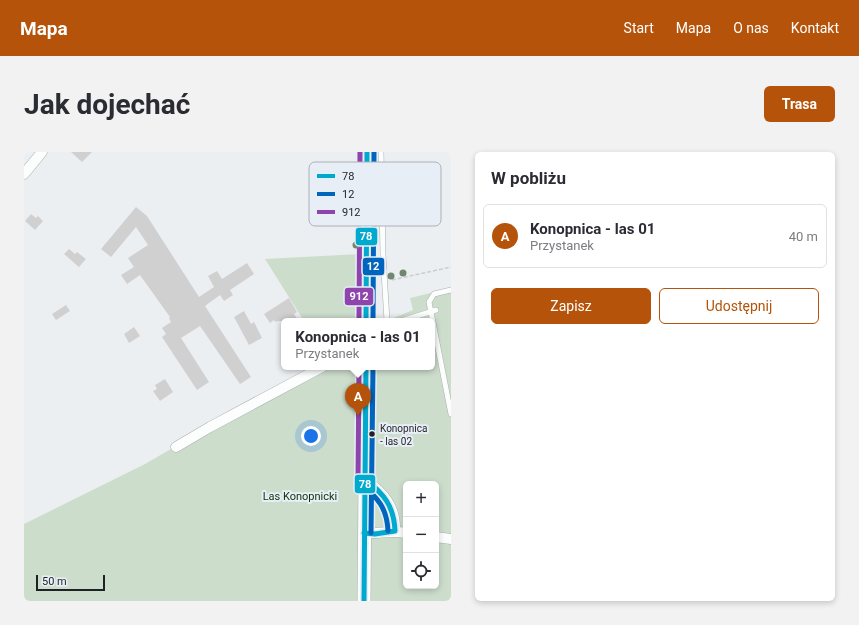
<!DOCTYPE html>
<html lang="pl">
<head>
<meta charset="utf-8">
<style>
  :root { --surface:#fff; --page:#f2f2f3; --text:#2b2b33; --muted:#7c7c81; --line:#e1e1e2; --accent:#b45309 }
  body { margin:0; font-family:Roboto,sans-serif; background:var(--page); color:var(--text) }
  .controls { position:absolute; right:12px; bottom:12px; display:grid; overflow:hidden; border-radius:6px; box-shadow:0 2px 6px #0003 }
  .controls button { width:36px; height:36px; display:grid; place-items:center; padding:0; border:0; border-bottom:1px solid var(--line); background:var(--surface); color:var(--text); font:20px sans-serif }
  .scale { position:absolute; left:12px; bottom:10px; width:69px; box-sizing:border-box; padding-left:4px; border:2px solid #1f2124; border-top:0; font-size:11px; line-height:14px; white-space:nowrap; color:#1f2124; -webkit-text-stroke:3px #e8eef6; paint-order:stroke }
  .you { position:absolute; left:287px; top:284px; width:14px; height:14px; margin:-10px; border:3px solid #fff; border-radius:50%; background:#1a73e8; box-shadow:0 0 0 6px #1a73e833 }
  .badge { display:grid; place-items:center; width:26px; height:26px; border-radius:50%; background:var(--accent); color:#fff; font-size:13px; font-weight:700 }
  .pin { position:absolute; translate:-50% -33px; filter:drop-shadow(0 1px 2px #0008) }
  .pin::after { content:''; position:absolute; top:21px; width:14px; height:12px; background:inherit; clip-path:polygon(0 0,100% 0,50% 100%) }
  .popup { position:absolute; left:257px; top:166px; width:154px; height:52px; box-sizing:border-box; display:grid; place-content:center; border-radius:6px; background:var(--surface); filter:drop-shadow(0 1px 3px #0005); font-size:13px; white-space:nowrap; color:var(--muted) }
  .popup b { font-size:15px; color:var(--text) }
  .popup::after { content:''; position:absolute; left:50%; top:100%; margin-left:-8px; border:8px solid transparent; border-top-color:var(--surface) }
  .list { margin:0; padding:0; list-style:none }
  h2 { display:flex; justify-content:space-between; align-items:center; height:52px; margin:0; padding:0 16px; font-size:17px }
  h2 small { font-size:13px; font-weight:400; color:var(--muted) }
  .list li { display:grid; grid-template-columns:26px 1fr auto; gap:12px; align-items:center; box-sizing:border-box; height:64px; margin:0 8px 8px; padding:0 8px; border:1px solid var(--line); border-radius:6px }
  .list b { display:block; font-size:15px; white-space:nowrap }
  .list p { margin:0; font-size:13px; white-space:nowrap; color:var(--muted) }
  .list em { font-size:13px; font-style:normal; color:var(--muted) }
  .actions { display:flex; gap:8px; padding:12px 16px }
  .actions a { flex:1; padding:9px 0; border:1px solid var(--accent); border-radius:6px; text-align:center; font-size:14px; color:var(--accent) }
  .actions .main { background:var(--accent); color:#fff }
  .icon { flex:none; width:22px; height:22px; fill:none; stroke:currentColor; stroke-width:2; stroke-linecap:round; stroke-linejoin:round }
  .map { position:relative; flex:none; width:427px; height:449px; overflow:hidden; border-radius:6px }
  header { display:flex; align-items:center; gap:24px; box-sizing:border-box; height:56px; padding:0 20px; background:var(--accent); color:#fff }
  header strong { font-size:19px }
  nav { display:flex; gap:22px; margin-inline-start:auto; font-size:14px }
  .intro { display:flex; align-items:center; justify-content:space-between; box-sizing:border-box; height:96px; padding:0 24px }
  h1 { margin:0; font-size:28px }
  .button { padding:10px 18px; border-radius:6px; background:var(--accent); color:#fff; font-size:14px; font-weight:700 }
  main { display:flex; gap:24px; padding:0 24px }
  aside { flex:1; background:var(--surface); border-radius:6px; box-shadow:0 2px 6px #0003 }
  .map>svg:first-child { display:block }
  .green { fill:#cdc; fill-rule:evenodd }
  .building { fill:#d0d0d1 }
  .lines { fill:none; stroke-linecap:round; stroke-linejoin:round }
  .service-casing { stroke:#acaeb1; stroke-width:6 }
  .minor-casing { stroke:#acaeb1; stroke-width:11 }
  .tertiary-casing { stroke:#acaeb1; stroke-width:14 }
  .path { stroke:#cbcccd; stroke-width:1.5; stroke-dasharray:4 2; stroke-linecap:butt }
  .service { stroke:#fcfdfd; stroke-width:5 }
  .minor { stroke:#fcfdfd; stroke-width:10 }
  .tertiary { stroke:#fcfdfd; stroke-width:13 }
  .bus-1-casing { stroke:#e8eef6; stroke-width:8 }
  .bus-2-casing { stroke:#e8eef6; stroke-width:8 }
  .bus-3-casing { stroke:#e8eef6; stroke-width:8 }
  .bus-1 { stroke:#00a9ce; stroke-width:5 }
  .bus-2 { stroke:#0065bd; stroke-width:5 }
  .bus-3 { stroke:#8e44ad; stroke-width:5 }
  .tree { fill:#728771 }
  .bus-dot { fill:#1f2124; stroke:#e8eef6; stroke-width:1.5 }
  .labels { text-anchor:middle; stroke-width:4; stroke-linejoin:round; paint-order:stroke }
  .bus-label { font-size:10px; fill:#1f2124; stroke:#e8eef6; text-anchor:start }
  .park-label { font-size:11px; fill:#0e3207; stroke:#e8eef6 }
  .key { fill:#e8eef6; stroke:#acb0b7; stroke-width:1 }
  .key-label { font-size:11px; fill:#1f2124 }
  .line-badge { stroke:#e8eef6; stroke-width:1.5 }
  .badge-label { font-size:11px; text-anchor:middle; font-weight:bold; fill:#fff }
</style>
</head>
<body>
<header>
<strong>Mapa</strong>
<nav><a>Start</a><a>Mapa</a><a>O nas</a><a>Kontakt</a></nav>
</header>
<div class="intro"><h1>Jak dojechać</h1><a class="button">Trasa</a></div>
<main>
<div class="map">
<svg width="427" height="449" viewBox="0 0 427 449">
  <rect width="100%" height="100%" fill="#eceff2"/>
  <g class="green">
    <polygon points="336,102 334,169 280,169 241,107"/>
    <path d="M427,136V449H0V372L121,312L242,242L292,215H408V169H362L389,158L386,146ZM382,332H412V434H382Z"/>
  </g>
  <g class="building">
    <polygon points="47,0 68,0 58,10"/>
    <polygon points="112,55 123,64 175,145 190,135 184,124 193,119 198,127 223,111 230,122 206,138 209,143 200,149 196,143 181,154 227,225 216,232 176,174 157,186 185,230 173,238 138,185 142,182 138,176 147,170 145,166 146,165 116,123 103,132 97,123 110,115 104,106 124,93 112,75 87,105 77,97"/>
    <polygon points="7,62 12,66 14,64 19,69 11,78 1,69"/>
    <polygon points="45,97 51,102 53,100 62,107 55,115 40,102"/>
    <polygon points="265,146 273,160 270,162 275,169 254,169 251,170 250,168 246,171 240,162"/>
    <polygon points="42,153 46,159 32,168 28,162"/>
    <polygon points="220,159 227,172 230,170 238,186 225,193 210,165"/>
    <polygon points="110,175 116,184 105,191 100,182"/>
    <polygon points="141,227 149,240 136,249 129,239 133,237 131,233"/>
  </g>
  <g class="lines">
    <defs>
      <g id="service">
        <polyline points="357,0 359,103 363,169"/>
        <polyline points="344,118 360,119"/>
        <polyline points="427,138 410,142 405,150 427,262"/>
        <polyline points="377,169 412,158"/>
      </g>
      <g id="minor">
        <polyline points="0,22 18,0"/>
        <polyline points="152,295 186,275 298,215"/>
        <path d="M341,327C359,341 372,354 371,379"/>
        <path d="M340,381C355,382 368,378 382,381"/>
        <polyline points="412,385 427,387"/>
      </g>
      <g id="tertiary">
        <polyline points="342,169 343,0"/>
        <polyline points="340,449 342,215"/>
      </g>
    </defs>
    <use href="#service" class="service-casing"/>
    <use href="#minor" class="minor-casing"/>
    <use href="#tertiary" class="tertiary-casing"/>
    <polyline class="path" points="368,128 427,115"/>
    <use href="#service" class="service"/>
    <use href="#minor" class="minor"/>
    <use href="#tertiary" class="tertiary"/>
    <defs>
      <g id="bus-1">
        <polyline points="342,169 343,0"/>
        <path d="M340,381L351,382L371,379C370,354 360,342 341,327"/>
        <polyline points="340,449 342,215"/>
      </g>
      <g id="bus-2">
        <polyline points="349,169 350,0"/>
        <path d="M337,332C354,346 363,356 364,379"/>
        <polyline points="347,381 349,215"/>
      </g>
      <g id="bus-3">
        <polyline points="335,169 336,0"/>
        <polyline points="334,327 335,215"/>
      </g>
    </defs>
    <use href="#bus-1" class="bus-1-casing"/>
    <use href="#bus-2" class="bus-2-casing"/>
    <use href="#bus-3" class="bus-3-casing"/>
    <use href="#bus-1" class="bus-1"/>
    <use href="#bus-2" class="bus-2"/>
    <use href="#bus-3" class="bus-3"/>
  </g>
  <g class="tree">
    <circle cx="332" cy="14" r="3.5"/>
    <circle cx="333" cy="40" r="3.5"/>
    <circle cx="332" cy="93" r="3.5"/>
    <circle cx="379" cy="121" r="3.5"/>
    <circle cx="367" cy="124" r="3.5"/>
  </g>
  <circle class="bus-dot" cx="348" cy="282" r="3.5"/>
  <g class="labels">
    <g class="bus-label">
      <text x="356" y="280">Konopnica<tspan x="356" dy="13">- las 02</tspan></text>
    </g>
    <g class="park-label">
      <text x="276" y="348">Las Konopnicki</text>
    </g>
  </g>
  <rect x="285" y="10" width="132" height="64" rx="6" class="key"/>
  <rect x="293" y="22" width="18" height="4" fill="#00a9ce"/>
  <rect x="293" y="40" width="18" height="4" fill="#0065bd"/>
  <rect x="293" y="58" width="18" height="4" fill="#8e44ad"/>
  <g class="key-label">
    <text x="318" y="28">78</text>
    <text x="318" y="46">12</text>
    <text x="318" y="64">912</text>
  </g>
  <g class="line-badge">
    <rect x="331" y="75" width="23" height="19" rx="4" fill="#00a9ce"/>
    <rect x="338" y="105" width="23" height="19" rx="4" fill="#0065bd"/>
    <rect x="320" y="135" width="30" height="19" rx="4" fill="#8e44ad"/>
    <rect x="330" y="322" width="22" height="20" rx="4" fill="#00a9ce"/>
  </g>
  <g class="badge-label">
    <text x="342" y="88">78</text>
    <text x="349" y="118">12</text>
    <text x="335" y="148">912</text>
    <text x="341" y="336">78</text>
  </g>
</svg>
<div class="controls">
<button>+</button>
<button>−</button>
<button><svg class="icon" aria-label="locate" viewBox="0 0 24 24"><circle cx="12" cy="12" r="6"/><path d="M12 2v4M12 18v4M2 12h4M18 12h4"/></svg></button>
</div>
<div class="scale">50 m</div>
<div class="you"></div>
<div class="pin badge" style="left:334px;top:264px">A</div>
<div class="popup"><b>Konopnica - las 01</b>Przystanek</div>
</div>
<aside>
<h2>W pobliżu<small></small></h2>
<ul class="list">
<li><span class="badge">A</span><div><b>Konopnica - las 01</b><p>Przystanek</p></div><em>40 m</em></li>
</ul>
<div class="actions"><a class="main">Zapisz</a><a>Udostępnij</a></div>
</aside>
</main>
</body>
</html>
